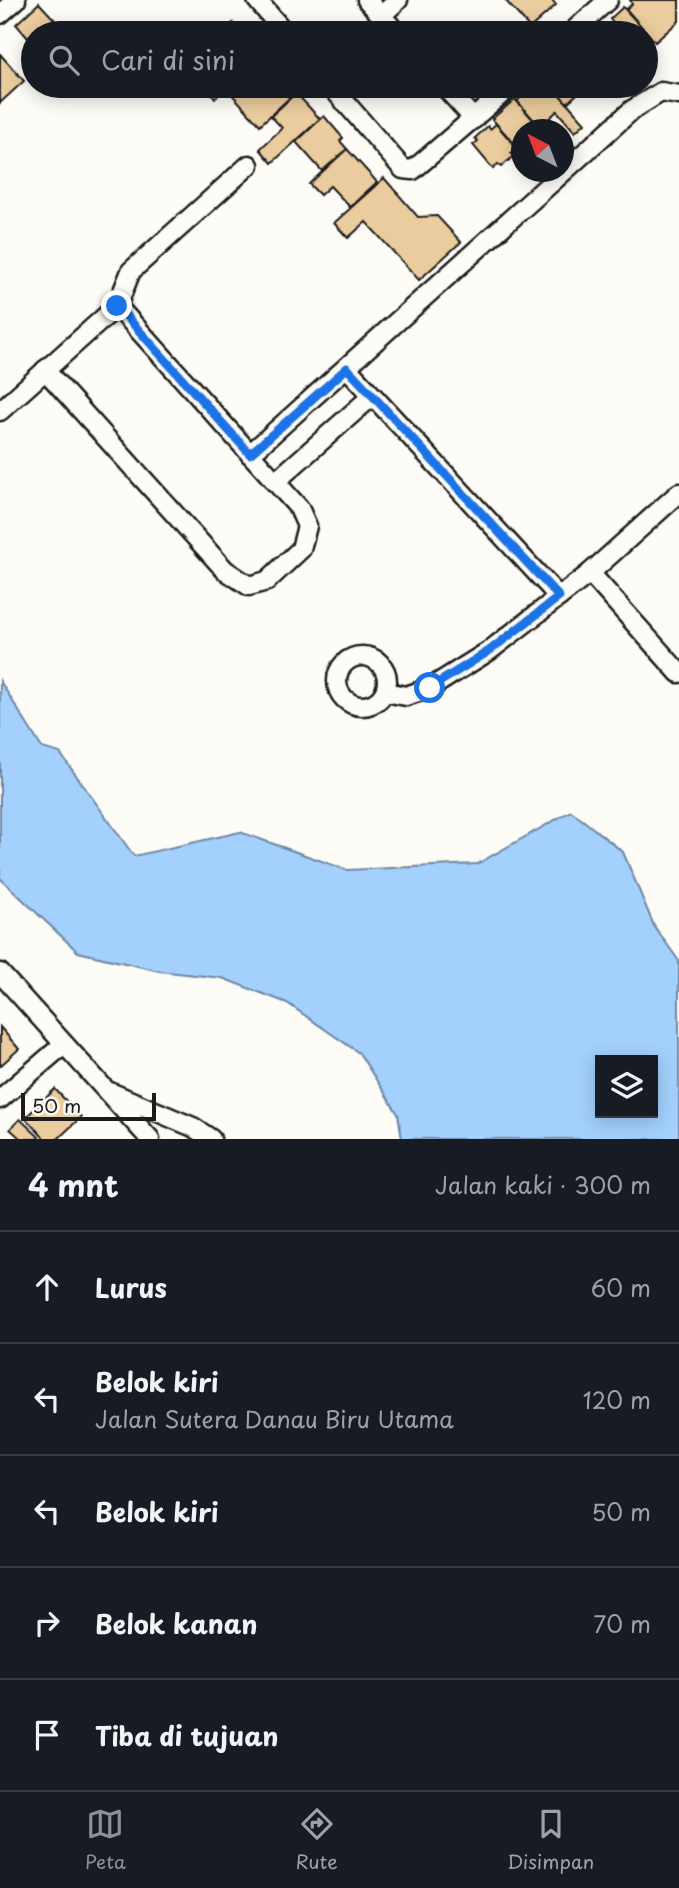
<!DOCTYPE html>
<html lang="id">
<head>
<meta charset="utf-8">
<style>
  :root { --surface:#171b24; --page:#20242c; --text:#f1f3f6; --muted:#9ea1a6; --line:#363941; --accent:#8c9099 }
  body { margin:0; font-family:"Playpen Sans",sans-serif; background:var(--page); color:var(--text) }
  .controls { position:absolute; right:21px; bottom:21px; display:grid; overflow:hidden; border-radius:0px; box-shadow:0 4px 18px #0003 }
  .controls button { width:63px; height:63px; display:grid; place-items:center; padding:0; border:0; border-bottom:2px solid var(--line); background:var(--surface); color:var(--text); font:35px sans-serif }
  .compass { position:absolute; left:511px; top:119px; width:63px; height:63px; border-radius:50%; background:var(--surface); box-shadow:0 4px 18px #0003; rotate:318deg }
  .scale { position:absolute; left:21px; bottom:18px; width:135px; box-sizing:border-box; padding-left:7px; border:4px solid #1c1c1c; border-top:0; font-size:19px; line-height:24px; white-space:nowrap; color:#1c1c1c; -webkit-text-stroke:5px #fdfcf7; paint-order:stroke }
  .stop { position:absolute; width:21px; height:21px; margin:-16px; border:5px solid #1a73e8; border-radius:50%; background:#fff }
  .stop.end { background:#1a73e8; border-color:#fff; box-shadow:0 2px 7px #0008 }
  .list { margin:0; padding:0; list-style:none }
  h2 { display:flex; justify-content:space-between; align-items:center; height:91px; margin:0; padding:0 28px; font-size:30px }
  h2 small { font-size:23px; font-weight:400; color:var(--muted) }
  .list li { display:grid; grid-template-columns:46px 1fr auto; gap:21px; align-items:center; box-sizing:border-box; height:112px; padding:0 28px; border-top:2px solid var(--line) }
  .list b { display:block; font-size:26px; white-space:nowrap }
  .list p { margin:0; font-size:23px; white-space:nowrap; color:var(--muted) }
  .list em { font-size:23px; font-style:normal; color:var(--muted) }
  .icon { flex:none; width:38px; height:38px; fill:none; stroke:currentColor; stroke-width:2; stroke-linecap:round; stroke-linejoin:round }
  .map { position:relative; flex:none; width:679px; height:1139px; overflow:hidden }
  .search { position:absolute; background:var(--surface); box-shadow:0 4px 18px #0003; left:21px; right:21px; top:21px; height:77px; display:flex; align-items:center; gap:18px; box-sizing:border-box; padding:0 24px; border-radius:38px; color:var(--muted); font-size:26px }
  .sheet { height:651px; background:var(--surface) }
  nav { display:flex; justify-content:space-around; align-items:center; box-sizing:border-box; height:98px; border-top:2px solid var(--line); background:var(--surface); font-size:19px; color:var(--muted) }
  nav a { display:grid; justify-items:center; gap:4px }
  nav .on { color:var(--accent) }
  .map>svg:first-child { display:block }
  .water { fill:#a3d0fd; stroke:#6d88a3; stroke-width:2; fill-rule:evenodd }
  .building { fill:#ebcc9e; stroke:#1c1c1c; stroke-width:2 }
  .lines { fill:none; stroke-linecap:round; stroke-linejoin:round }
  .minor-casing { stroke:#1c1c1c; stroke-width:23 }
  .minor { stroke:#fdfcf7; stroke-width:18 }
  .route { stroke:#1a73e8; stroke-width:9 }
</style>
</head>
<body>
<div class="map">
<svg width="679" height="1139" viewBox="0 0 679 1139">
  <rect width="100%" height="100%" fill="#fdfcf7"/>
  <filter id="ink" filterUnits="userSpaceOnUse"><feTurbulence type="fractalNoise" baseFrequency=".0143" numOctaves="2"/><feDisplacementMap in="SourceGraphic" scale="14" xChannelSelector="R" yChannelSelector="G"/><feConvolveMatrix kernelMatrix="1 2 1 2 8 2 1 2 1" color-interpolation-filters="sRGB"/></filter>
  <g filter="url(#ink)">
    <path class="water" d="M0,681L42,748L60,753L134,856L240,832L347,870L477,864L571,811L623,852L654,926L679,961V1139H402L398,1114L359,1053L287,1003L222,978L159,971L78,952L0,878ZM600,1060H653V1113H600Z"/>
    <g class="building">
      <polygon points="505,0 552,0 556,5 530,28"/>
      <polygon points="679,0 679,21 655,42 626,9 632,4 630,0"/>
      <polygon points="39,3 67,33 33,33 33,44 16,24"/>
      <polygon points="623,7 646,32 601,33 613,23 610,19"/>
      <polygon points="233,23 242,33 222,33"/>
      <polygon points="0,54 24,81 0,103"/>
      <polygon points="206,86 228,86 215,98"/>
      <polygon points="229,86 290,86 296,92 260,125 226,88"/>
      <polygon points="542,86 552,86 585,123 575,132 557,111 540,127 517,101 530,89 534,93"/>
      <polygon points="552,86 586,86 567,103"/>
      <polygon points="296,93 320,119 272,163 260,149 282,128 271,116"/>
      <polygon points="515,99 542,130 522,130 521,151 492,119"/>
      <polygon points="324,116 343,138 340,141 347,149 322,171 296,142"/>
      <polygon points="496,124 517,148 511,153 514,156 501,167 498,164 493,169 473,145 478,141 475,138 488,126 490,129"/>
      <polygon points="347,149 377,182 350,207 330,186 320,195 309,184"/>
      <polygon points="384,178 418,217 437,216 461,242 419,280 366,222 348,238 334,223"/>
      <polygon points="0,1027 19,1049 0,1066"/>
      <polygon points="55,1089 81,1117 58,1139 45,1139 25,1118"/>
      <polygon points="20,1119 39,1137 37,1139 21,1139 10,1129"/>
    </g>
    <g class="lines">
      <defs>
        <g id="minor">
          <polyline points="257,0 285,33"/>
          <polyline points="367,0 397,33"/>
          <polyline points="0,14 16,0"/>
          <polyline points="381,16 398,0"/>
          <polyline points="571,33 608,0"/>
          <polyline points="331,86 403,169 413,170 511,86"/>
          <polyline points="444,86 474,119"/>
          <polyline points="347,368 559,597"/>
          <polyline points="45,370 225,570 249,586 267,581 301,549 307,526 299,508 117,306"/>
          <polyline points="0,411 117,306 131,271 249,165"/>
          <polyline points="250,454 632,110 661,92 679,95"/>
          <polyline points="275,482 372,396"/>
          <polyline points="590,573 679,673"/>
          <circle cx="362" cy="681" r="25"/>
          <polyline points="385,692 406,696 430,688 489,651 590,573 679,493"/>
          <polyline points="0,973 150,1139"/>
          <polyline points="110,1092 193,1127 211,1139"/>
          <polyline points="0,1099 63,1045"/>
        </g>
      </defs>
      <use href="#minor" class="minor-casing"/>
      <use href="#minor" class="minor"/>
    </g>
  </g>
  <g class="lines" filter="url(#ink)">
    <polyline class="route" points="117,306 250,454 347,368 559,597 489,651 430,688"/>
  </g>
</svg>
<div class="controls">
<button><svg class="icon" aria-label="layers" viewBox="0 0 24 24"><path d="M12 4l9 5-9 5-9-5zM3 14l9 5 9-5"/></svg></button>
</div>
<svg class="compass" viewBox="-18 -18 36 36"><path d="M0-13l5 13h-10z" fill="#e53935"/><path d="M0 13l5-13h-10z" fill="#9ea1a6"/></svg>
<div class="scale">50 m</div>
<div class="stop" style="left:430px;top:688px"></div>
<div class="stop end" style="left:117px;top:306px"></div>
<div class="search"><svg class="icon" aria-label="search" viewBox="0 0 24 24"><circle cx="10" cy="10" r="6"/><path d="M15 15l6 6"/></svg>Cari di sini</div>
</div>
<section class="sheet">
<h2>4 mnt<small>Jalan kaki · 300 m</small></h2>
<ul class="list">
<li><svg class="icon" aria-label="ahead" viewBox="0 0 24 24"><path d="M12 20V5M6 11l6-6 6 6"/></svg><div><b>Lurus</b></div><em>60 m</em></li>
<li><svg class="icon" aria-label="left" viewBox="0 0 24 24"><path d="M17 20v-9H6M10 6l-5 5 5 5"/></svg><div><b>Belok kiri</b><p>Jalan Sutera Danau Biru Utama</p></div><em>120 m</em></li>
<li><svg class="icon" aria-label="left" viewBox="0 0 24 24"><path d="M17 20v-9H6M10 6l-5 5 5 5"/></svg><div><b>Belok kiri</b></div><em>50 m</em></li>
<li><svg class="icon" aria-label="right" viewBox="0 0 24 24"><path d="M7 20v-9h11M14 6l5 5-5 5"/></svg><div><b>Belok kanan</b></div><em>70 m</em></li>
<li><svg class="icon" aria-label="arrive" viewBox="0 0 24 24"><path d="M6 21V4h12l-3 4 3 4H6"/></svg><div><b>Tiba di tujuan</b></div></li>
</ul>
</section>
<nav>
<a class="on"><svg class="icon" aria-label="map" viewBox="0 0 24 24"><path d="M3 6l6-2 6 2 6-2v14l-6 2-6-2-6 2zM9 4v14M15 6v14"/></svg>Peta</a>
<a><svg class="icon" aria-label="directions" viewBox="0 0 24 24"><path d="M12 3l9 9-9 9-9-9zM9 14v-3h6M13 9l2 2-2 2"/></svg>Rute</a>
<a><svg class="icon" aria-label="saved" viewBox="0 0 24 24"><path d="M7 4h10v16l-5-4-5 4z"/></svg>Disimpan</a>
</nav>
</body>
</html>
